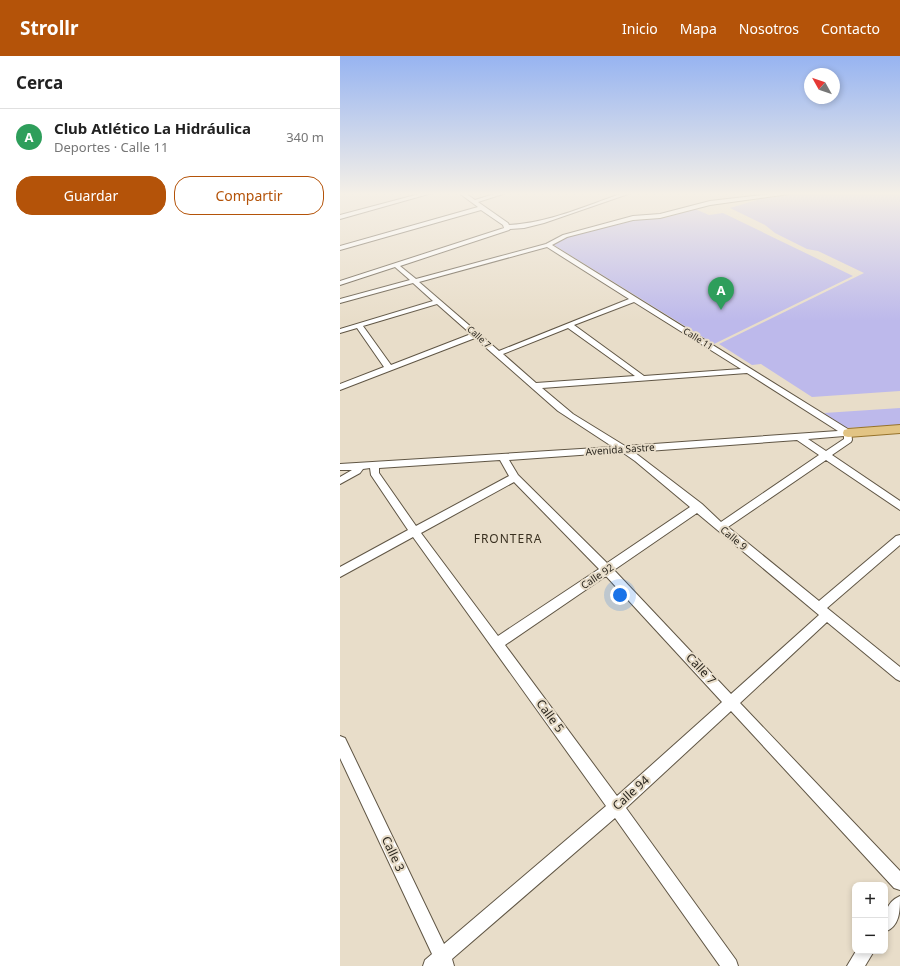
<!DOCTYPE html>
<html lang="es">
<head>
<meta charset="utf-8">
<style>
  :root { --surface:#fff; --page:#f6f6f6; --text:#222; --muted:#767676; --line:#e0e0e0; --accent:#b45309 }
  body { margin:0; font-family:"Noto Sans",sans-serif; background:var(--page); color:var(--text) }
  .controls { position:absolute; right:12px; bottom:12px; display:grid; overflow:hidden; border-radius:8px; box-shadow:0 2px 6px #0003 }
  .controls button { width:36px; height:36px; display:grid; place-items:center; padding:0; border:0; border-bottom:1px solid var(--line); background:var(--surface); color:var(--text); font:20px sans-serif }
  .compass { position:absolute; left:464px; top:12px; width:36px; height:36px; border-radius:50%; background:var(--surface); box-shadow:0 2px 6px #0003; rotate:310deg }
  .you { position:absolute; left:280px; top:539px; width:14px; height:14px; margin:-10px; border:3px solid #fff; border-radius:50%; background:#1a73e8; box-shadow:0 0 0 6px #1a73e833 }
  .badge { display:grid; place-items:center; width:26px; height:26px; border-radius:50%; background:var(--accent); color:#fff; font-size:13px; font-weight:700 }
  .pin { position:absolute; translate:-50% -33px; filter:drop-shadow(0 1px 2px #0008) }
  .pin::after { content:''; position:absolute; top:21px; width:14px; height:12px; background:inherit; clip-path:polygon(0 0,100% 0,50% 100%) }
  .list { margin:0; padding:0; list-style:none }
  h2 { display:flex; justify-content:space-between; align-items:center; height:52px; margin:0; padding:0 16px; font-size:17px }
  h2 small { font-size:13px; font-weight:400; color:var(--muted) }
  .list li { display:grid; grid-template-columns:26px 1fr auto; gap:12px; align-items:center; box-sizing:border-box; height:56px; padding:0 16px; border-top:1px solid var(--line) }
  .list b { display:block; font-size:15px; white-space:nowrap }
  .list p { margin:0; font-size:13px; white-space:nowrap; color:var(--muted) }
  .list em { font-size:13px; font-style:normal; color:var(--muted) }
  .actions { display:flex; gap:8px; padding:12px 16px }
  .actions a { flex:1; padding:9px 0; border:1px solid var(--accent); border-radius:16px; text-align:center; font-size:14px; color:var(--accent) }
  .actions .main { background:var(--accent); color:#fff }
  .map { position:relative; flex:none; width:560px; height:910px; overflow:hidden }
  header { display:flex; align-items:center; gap:24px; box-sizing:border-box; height:56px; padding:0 20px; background:var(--accent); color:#fff }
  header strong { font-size:19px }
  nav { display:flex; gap:22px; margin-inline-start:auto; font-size:14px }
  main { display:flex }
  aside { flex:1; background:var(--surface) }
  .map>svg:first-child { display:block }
  .green { fill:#bdb9eb }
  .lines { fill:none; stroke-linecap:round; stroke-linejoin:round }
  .minor-casing { stroke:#605645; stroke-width:2 }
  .major-casing { stroke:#96732b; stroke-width:2 }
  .minor { fill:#fff; fill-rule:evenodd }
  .major { fill:#e2c484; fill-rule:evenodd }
  .labels { text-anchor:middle; stroke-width:4; stroke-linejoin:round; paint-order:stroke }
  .far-street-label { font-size:9px; fill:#2b271f; stroke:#e8ddc9 }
  .street-label { font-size:10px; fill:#2b271f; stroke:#e8ddc9 }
  .quarter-label { font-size:12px; letter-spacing:1px; fill:#393020; stroke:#e8ddc9 }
  .near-street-label { font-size:12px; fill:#2b271f; stroke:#e8ddc9 }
</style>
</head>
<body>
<header>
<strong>Strollr</strong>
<nav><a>Inicio</a><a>Mapa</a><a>Nosotros</a><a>Contacto</a></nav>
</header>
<main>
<aside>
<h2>Cerca<small></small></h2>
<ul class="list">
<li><span class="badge" style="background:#2e9e5b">A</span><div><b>Club Atlético La Hidráulica</b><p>Deportes · Calle 11</p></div><em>340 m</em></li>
</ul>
<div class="actions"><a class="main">Guardar</a><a>Compartir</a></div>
</aside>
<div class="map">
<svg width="560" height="910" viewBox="0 0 560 910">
  <rect width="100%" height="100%" fill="#e8ddc9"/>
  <g class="green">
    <polygon points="438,137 560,137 560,335 472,341 421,308 412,309 379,288 524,217 478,195 467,193 435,177 425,169 390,152 417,144 418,141"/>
    <polygon points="355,153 369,159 383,157 513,220 374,288 214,189 221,183 298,163 324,162"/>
    <polygon points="560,352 560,369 507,372 484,357"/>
  </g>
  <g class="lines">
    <defs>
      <g id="minor">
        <polygon points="83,137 92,137 0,163 0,159"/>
        <path d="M119,137H125L135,144L157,137H166L138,146L168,167L169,169C208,167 246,150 283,137H291L204,167L184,172L170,173L169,174L60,210L76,223L206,188L223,179L293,160L320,158L370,145L438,137L449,138L370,149L320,162L293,164L227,181L212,189L511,375L512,384L511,386L492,399L560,445V454L486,404L388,471L479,545L556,480L560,479V489L487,552L560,611V625L556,623L487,566L400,647L560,815V834L554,832L391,655L286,752L396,904L398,910H380L275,762L112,903L114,910H83L85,904L92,898L0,702V680L5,682L104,888L266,750L73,481L0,521V511L68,474L31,419L30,412L23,413L20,417L0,428V421L12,414H0V408L273,391L218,355L135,282L0,334V328L44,311L17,272L0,277V273L93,245L73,227L0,247V243L70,224L55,211L0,229V225L164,172L163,169L141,154L0,194V190L138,151ZM207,191L289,243L159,295L79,226ZM294,246L401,313L304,320L234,269ZM97,248L131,278L51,309L23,270ZM228,272L295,320L196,327L163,298ZM407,317L498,375L285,390L233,358L202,332ZM504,380V383L486,395L468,383ZM457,384L479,399L381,466L362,448L294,396ZM282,396L295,405L350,451L267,507L178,419L169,404ZM160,404L169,420L76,470L39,417V412ZM174,426L259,513L158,580L81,477ZM357,457L479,559L391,638L274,514ZM266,520L382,646L277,740L165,589Z"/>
        <path d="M560,840C560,855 560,870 545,876C545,861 544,847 560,840Z"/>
        <polygon points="516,895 534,895 525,910 507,910"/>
      </g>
      <polygon id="major" points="560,369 560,377 508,381 504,380 503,377 504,374 508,373"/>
    </defs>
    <use href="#minor" class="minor-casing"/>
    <use href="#major" class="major-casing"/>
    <use href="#minor" class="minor"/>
    <use href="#major" class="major"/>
  </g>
  <linearGradient id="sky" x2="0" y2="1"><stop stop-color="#97b4f1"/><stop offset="0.52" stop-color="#f5f0e7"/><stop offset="1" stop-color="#f5f0e7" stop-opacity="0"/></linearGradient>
  <rect width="560" height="265" fill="url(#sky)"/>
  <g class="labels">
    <g class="far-street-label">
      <text transform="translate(139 281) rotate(42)" y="3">Calle 7</text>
      <text transform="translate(358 283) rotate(32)" y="3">Calle 11</text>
    </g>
    <g class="street-label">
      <text transform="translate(280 393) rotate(-4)" y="4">Avenida Sastre</text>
      <text transform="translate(394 482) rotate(40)" y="4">Calle 9</text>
      <text transform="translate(257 520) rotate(-34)" y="4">Calle 92</text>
    </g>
    <g class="quarter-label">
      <text x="168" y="487">FRONTERA</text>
    </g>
    <g class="near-street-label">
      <text transform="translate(361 613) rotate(47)" y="4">Calle 7</text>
      <text transform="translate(210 660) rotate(54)" y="4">Calle 5</text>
      <text transform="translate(291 737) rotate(-42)" y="4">Calle 94</text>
      <text transform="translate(53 798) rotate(65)" y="4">Calle 3</text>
    </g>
  </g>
</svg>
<div class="controls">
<button>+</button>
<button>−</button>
</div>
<svg class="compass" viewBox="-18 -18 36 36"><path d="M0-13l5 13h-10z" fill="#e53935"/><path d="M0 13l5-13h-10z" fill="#767676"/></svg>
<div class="you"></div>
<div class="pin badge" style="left:381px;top:254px;background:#2e9e5b">A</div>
</div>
</main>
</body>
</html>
